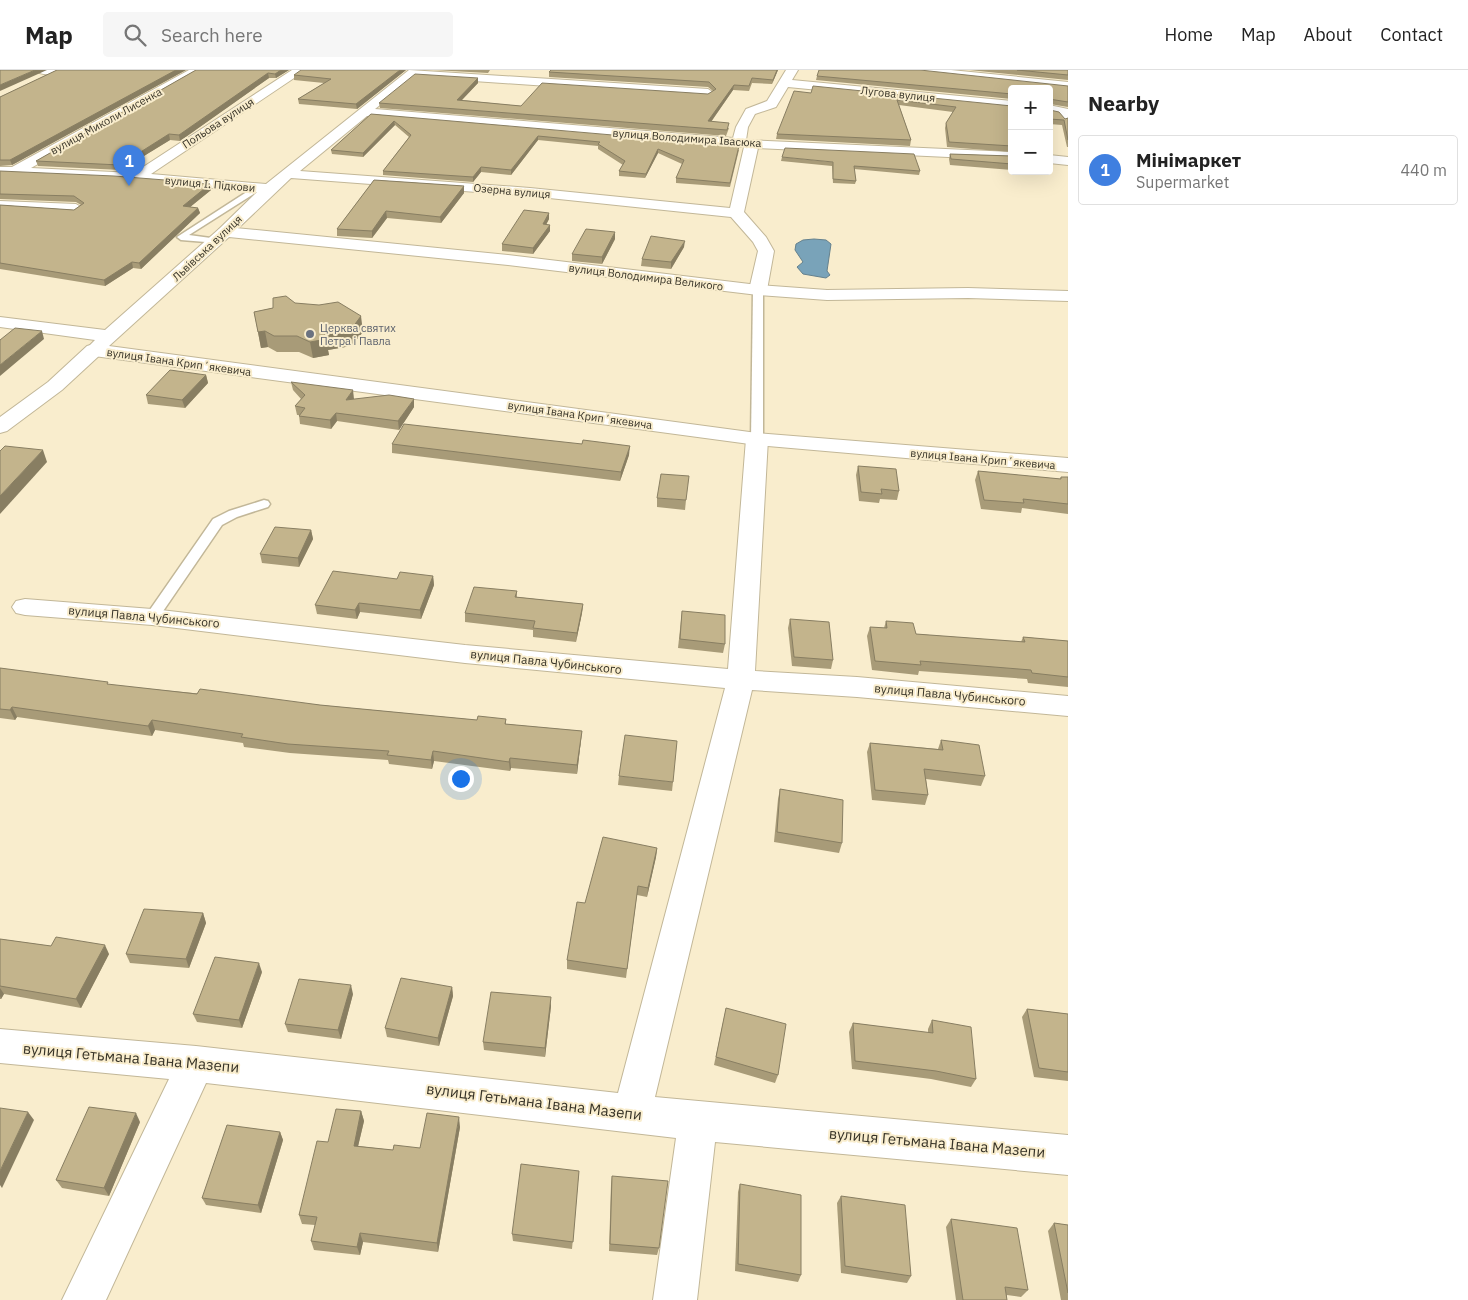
<!DOCTYPE html>
<html lang="en">
<head>
<meta charset="utf-8">
<style>
  :root { --surface:#fff; --page:#f6f6f6; --text:#222; --muted:#767676; --line:#e0e0e0; --accent:#0f766e }
  body { margin:0; font-family:"IBM Plex Sans",sans-serif; background:var(--page); color:var(--text) }
  .controls { position:absolute; right:15px; top:15px; display:grid; overflow:hidden; border-radius:5px; box-shadow:0 5px 20px #0002 }
  .controls button { width:45px; height:45px; display:grid; place-items:center; padding:0; border:0; border-bottom:1px solid var(--line); background:var(--surface); color:var(--text); font:25px sans-serif }
  .you { position:absolute; left:460px; top:708px; width:18px; height:18px; margin:-12px; border:4px solid #fff; border-radius:50%; background:#1a73e8; box-shadow:0 0 0 8px #1a73e833 }
  .badge { display:grid; place-items:center; width:32px; height:32px; border-radius:50%; background:var(--accent); color:#fff; font-size:16px; font-weight:700 }
  .pin { position:absolute; translate:-50% -41px; filter:drop-shadow(0 1px 2px #0008) }
  .pin::after { content:''; position:absolute; top:26px; width:18px; height:15px; background:inherit; clip-path:polygon(0 0,100% 0,50% 100%) }
  .list { margin:0; padding:0; list-style:none }
  h2 { display:flex; justify-content:space-between; align-items:center; height:65px; margin:0; padding:0 20px; font-size:21px }
  h2 small { font-size:16px; font-weight:400; color:var(--muted) }
  .list li { display:grid; grid-template-columns:32px 1fr auto; gap:15px; align-items:center; box-sizing:border-box; height:70px; margin:0 10px 10px; padding:0 10px; border:1px solid var(--line); border-radius:5px }
  .list b { display:block; font-size:19px; white-space:nowrap }
  .list p { margin:0; font-size:16px; white-space:nowrap; color:var(--muted) }
  .list em { font-size:16px; font-style:normal; color:var(--muted) }
  .icon { flex:none; width:28px; height:28px; fill:none; stroke:currentColor; stroke-width:2; stroke-linecap:round; stroke-linejoin:round }
  .map { position:relative; flex:none; width:1068px; height:1230px; overflow:hidden }
  header { display:flex; align-items:center; gap:30px; box-sizing:border-box; height:70px; padding:0 25px; background:var(--surface); border-bottom:1px solid var(--line) }
  header strong { font-size:24px }
  nav { display:flex; gap:28px; margin-inline-start:auto; font-size:18px }
  .search { width:350px; height:45px; background:var(--page); display:flex; align-items:center; gap:12px; box-sizing:border-box; padding:0 18px; border-radius:5px; color:var(--muted); font-size:19px }
  main { display:flex }
  aside { flex:1; background:var(--surface) }
  .map>svg:first-child { display:block }
  .water { fill:#79a3b9; stroke:#65818d }
  .lines { fill:none; stroke-linecap:round; stroke-linejoin:round }
  .lane-casing { stroke:#c2b798; stroke-width:3 }
  .street-casing { stroke:#c2b798; stroke-width:2 }
  .secondary-casing { stroke:#c2b798; stroke-width:2 }
  .lane { fill:#fff; fill-rule:evenodd }
  .street { fill:#fff; fill-rule:evenodd }
  .secondary { fill:#fff; fill-rule:evenodd }
  .wall { fill:#a89b78 }
  .shaded-wall { fill:#887e62 }
  .building { fill:#c3b48c; stroke:#887e62 }
  .worship-dot { fill:#6b7280; stroke:#f9edcd; stroke-width:2 }
  .labels { text-anchor:middle; stroke-width:4; stroke-linejoin:round; paint-order:stroke }
  .far-street-label { font-size:11px; fill:#373327; stroke:#f9edcd }
  .far-worship-label { font-size:11px; fill:#5b616d; stroke:#f9edcd; text-anchor:start }
  .street-label { font-size:12px; fill:#373327; stroke:#f9edcd }
  .near-street-label { font-size:15px; fill:#373327; stroke:#f9edcd }
</style>
</head>
<body>
<header>
<strong>Map</strong>
<div class="search"><svg class="icon" aria-label="search" viewBox="0 0 24 24"><circle cx="10" cy="10" r="6"/><path d="M15 15l6 6"/></svg>Search here</div>
<nav><a>Home</a><a>Map</a><a>About</a><a>Contact</a></nav>
</header>
<main>
<div class="map">
<svg width="1068" height="1230" viewBox="0 0 1068 1230">
  <rect width="100%" height="100%" fill="#f9edcd"/>
  <polygon class="water" points="814,169 826,170 831,174 827,201 830,205 826,208 803,204 797,197 803,192 795,180 796,174 803,170"/>
  <g class="lines">
    <defs>
      <g id="lane">
        <polygon points="256,116 263,118 189,165 218,169 218,173 181,170 177,167"/>
        <polygon points="758,217 763,220 763,369 757,372 751,369 753,220"/>
        <polygon points="264,430 268,431 270,434 268,437 237,447 222,455 157,550 147,550 145,547 147,544 213,449 229,441"/>
      </g>
      <g id="street">
        <path d="M34,0H62L63,1C57,7 40,5 34,0Z"/>
        <path d="M189,0H203L31,98L134,103L292,0H306L151,104L266,114L409,0L708,19L714,23L708,27L415,7L375,39L733,68L736,57L746,39L767,31L786,0H798L792,10L1012,31V39L788,17L776,37L755,44L748,57L746,70L1012,82V90L758,78L744,142L766,167L774,181L767,220L764,224H752L749,220L758,181L753,172L731,147L530,126L291,108L231,165H219L217,162L219,159L257,122L137,111L0,105V97H12ZM367,46L739,77H744L730,138L530,118L300,101Z"/>
        <polygon points="913,0 951,0 1068,12 1068,20 919,3"/>
        <polygon points="1049,35 1068,39 1068,53 1064,52 1059,45 1049,43"/>
        <polygon points="1049,85 1068,87 1068,95 1049,93"/>
        <polygon points="0,131 76,134 84,139 76,144 0,139"/>
        <polygon points="94,274 101,276 103,280 101,284 62,320 7,361 0,363 0,347 48,312 87,276"/>
        <polygon points="757,363 764,365 768,369 755,601 857,607 1068,626 1068,646 857,627 752,620 655,1027 1068,1065 1068,1105 715,1072 697,1230 653,1230 676,1068 206,1013 106,1230 62,1230 169,1009 0,993 0,959 196,976 618,1023 725,618 465,593 152,555 25,545 16,543 12,537 16,531 25,529 152,539 465,575 728,599 746,369 750,365"/>
      </g>
      <polygon id="secondary" points="225,157 508,185 758,215 827,220 968,218 1068,221 1068,231 968,228 827,230 758,225 508,195 229,167 109,276 757,363 1068,388 1068,402 757,375 94,286 87,284 85,280 95,270 0,257 0,247 105,260 219,159"/>
    </defs>
    <use href="#lane" class="lane-casing"/>
    <use href="#street" class="street-casing"/>
    <use href="#secondary" class="secondary-casing"/>
    <use href="#lane" class="lane"/>
    <use href="#street" class="street"/>
    <use href="#secondary" class="secondary"/>
  </g>
  <g class="wall">
    <polygon points="57,0 186,0 12,95 0,96 0,27"/>
    <polygon points="196,0 289,0 276,8 269,8 180,71 170,70 121,100 38,96 36,91"/>
    <polygon points="406,0 357,39 299,34 298,29 324,13 294,10 294,5"/>
    <polygon points="433,0 490,0 488,3"/>
    <polygon points="551,0 778,0 772,14 752,13 749,21 733,20 711,52 729,58 726,66 380,38 379,33 478,8 478,13 462,30 521,36 708,24 713,21 708,17 549,7 549,2"/>
    <polygon points="969,0 1068,0 1068,10"/>
    <polygon points="817,6 1068,16 1068,37 1050,34 1050,40 1065,49 1068,48 1068,77 1067,77 1062,55 1049,54 1049,19 1012,19 1012,29 816,10"/>
    <polygon points="811,23 1012,36 1012,82 947,77 945,58 946,53 953,42 899,35 911,70 910,76 776,69 777,64"/>
    <polygon points="371,44 739,80 730,117 676,113 676,108 682,94 658,83 645,108 619,106 619,101 623,95 598,79 598,76 538,70 511,105 481,102 473,112 383,105 383,101 409,67 395,55 363,87 332,84 331,80"/>
    <polygon points="950,84 1012,86 1012,100 950,95 949,89"/>
    <polygon points="782,87 920,101 919,105 854,99 856,111 855,114 833,113 832,96 781,91"/>
    <polygon points="0,101 167,113 211,120 190,137 198,138 200,143 141,199 133,198 105,216 0,199 0,135 74,140 81,135 76,132 0,129"/>
    <polygon points="374,110 464,116 464,123 441,153 387,148 372,168 337,166 337,159"/>
    <polygon points="549,143 549,149 546,155 550,155 550,161 533,184 502,181 502,174"/>
    <polygon points="615,169 602,194 572,191 572,184"/>
    <polygon points="684,177 671,199 641,196 642,189"/>
    <polygon points="295,233 363,262 351,276 328,280 329,285 313,288 299,282 277,282 268,277 261,278 254,242"/>
    <polygon points="206,305 208,313 185,338 148,334 146,325"/>
    <polygon points="291,312 354,329 414,337 399,360 337,351 331,359 300,354 299,345 297,345 295,336 301,329 293,320"/>
    <polygon points="392,374 629,385 620,411 392,383"/>
    <polygon points="858,396 899,421 897,430 880,429 879,433 859,431 856,405"/>
    <polygon points="978,401 1060,409 1061,407 1068,407 1068,444 1022,438 1021,443 981,439 975,410"/>
    <polygon points="657,428 686,430 685,440 657,437"/>
    <polygon points="311,460 313,469 299,497 262,493 260,484"/>
    <polygon points="433,506 434,515 421,549 360,542 357,549 317,544 315,535 397,509"/>
    <polygon points="517,521 517,527 583,534 582,543 576,572 533,567 533,560 465,552 465,543"/>
    <polygon points="682,541 725,574 723,583 678,578"/>
    <polygon points="790,549 833,590 831,599 792,596 788,558"/>
    <polygon points="886,551 916,564 1021,572 1023,567 1068,571 1068,617 1028,613 1027,609 919,601 918,605 872,600 867,566 870,557 884,558"/>
    <polygon points="0,598 109,615 320,635 477,650 506,649 506,654 582,661 581,670 577,704 511,698 510,701 434,691 432,699 389,694 388,690 290,683 244,677 243,673 155,660 152,666 17,647 15,650 0,648"/>
    <polygon points="941,670 985,706 981,716 926,709 928,725 925,735 872,730 867,682 870,673 938,679"/>
    <polygon points="619,706 673,712 672,721 618,715"/>
    <polygon points="780,719 842,773 839,783 774,772 778,729"/>
    <polygon points="657,778 656,787 647,827 637,825 626,908 567,899 567,890 585,833"/>
    <polygon points="203,843 206,853 189,898 130,893 126,884"/>
    <polygon points="0,869 51,876 109,884 81,938 4,924 1,929 0,929"/>
    <polygon points="262,902 242,958 197,952 193,944"/>
    <polygon points="452,917 453,926 439,976 387,967 385,958"/>
    <polygon points="353,924 341,969 288,962 285,954"/>
    <polygon points="551,936 545,987 484,980 483,972"/>
    <polygon points="726,938 778,1005 775,1013 714,995"/>
    <polygon points="1027,939 1068,944 1068,1011 1034,1007 1022,947"/>
    <polygon points="932,950 976,1009 971,1017 931,1009 852,999 849,962 853,953 928,963 928,959"/>
    <polygon points="361,1041 364,1051 358,1076 393,1080 420,1078 460,1057 438,1182 363,1172 360,1185 314,1180 311,1171 315,1155 302,1154 299,1145 328,1072"/>
    <polygon points="140,1052 109,1126 62,1118 56,1110"/>
    <polygon points="280,1062 283,1070 261,1143 206,1135 202,1128"/>
    <polygon points="579,1101 572,1179 513,1171 512,1164"/>
    <polygon points="612,1106 659,1178 657,1185 609,1181 611,1114"/>
    <polygon points="740,1114 801,1205 798,1212 735,1201 738,1122"/>
    <polygon points="841,1126 911,1206 907,1213 841,1203 837,1133"/>
    <polygon points="951,1149 1028,1220 1021,1227 1007,1225 1007,1230 956,1230 946,1157"/>
    <polygon points="1054,1153 1068,1155 1068,1230 1061,1230 1048,1161"/>
  </g>
  <g class="shaded-wall">
    <polygon points="35,0 47,0 0,21 0,15"/>
    <polygon points="176,0 186,0 12,95 10,90"/>
    <polygon points="281,0 289,0 276,8 275,4"/>
    <polygon points="400,0 406,0 357,39 356,34"/>
    <polygon points="777,0 778,0 772,14 773,10"/>
    <polygon points="268,3 269,8 180,71 179,65"/>
    <polygon points="478,8 478,13 457,35 457,30"/>
    <polygon points="734,15 733,20 708,56 708,51"/>
    <polygon points="394,51 395,55 363,87 363,83"/>
    <polygon points="169,64 170,70 121,100 120,95"/>
    <polygon points="538,66 538,70 511,105 511,100"/>
    <polygon points="658,79 658,83 645,108 646,104"/>
    <polygon points="481,97 481,102 473,112 473,107"/>
    <polygon points="210,114 211,120 184,142 183,136"/>
    <polygon points="464,116 464,123 441,153 440,147"/>
    <polygon points="198,138 200,143 141,199 139,193"/>
    <polygon points="386,141 387,148 372,168 372,161"/>
    <polygon points="549,143 549,149 543,160 543,154"/>
    <polygon points="550,155 550,161 533,184 533,178"/>
    <polygon points="615,162 615,169 602,194 602,187"/>
    <polygon points="685,171 684,177 671,199 671,192"/>
    <polygon points="132,192 133,198 105,216 104,210"/>
    <polygon points="361,246 363,262 351,276 328,280 329,285 313,288 310,272"/>
    <polygon points="42,261 44,269 0,306 0,295"/>
    <polygon points="265,261 268,277 261,278 258,262"/>
    <polygon points="206,305 208,313 185,338 182,330"/>
    <polygon points="353,320 354,329 346,330"/>
    <polygon points="414,329 414,337 399,360 398,351"/>
    <polygon points="336,343 337,351 331,359 330,350"/>
    <polygon points="630,376 629,385 620,411 621,402"/>
    <polygon points="43,380 47,392 0,444 0,426"/>
    <polygon points="311,460 313,469 299,497 298,488"/>
    <polygon points="433,506 434,515 421,549 420,540"/>
    <polygon points="359,533 360,542 357,549 355,540"/>
    <polygon points="583,534 582,543 576,572 577,563"/>
    <polygon points="12,637 17,647 15,650 10,640"/>
    <polygon points="152,650 155,660 152,666 148,656"/>
    <polygon points="582,661 581,670 577,704 577,695"/>
    <polygon points="433,681 434,691 432,699 431,690"/>
    <polygon points="510,688 511,698 510,701 509,692"/>
    <polygon points="657,778 656,787 647,827 648,818"/>
    <polygon points="203,843 206,853 189,898 186,889"/>
    <polygon points="105,875 109,884 81,938 76,929"/>
    <polygon points="259,893 262,902 242,958 239,950"/>
    <polygon points="351,915 353,924 341,969 338,960"/>
    <polygon points="452,917 453,926 439,976 438,968"/>
    <polygon points="0,918 4,924 1,929 0,926"/>
    <polygon points="551,927 551,936 545,987 545,978"/>
    <polygon points="361,1041 364,1051 356,1085 354,1076"/>
    <polygon points="28,1042 34,1050 2,1118 0,1115 0,1101"/>
    <polygon points="136,1043 140,1052 109,1126 104,1118"/>
    <polygon points="459,1047 460,1057 438,1182 437,1173"/>
    <polygon points="280,1062 283,1070 261,1143 258,1135"/>
    <polygon points="360,1163 363,1172 360,1185 357,1177"/>
  </g>
  <g class="building">
    <polygon points="0,0 35,0 0,15"/>
    <polygon points="57,0 176,0 10,90 0,90 0,27"/>
    <polygon points="196,0 281,0 275,4 268,3 179,65 169,64 120,95 36,91"/>
    <polygon points="301,0 400,0 356,34 298,29 331,9 294,5"/>
    <polygon points="551,0 777,0 773,10 752,8 749,16 734,15 708,51 729,53 727,60 379,33 415,4 478,8 457,30 521,36 542,13 708,24 716,19 709,12 549,2"/>
    <polygon points="819,0 920,0 1068,16 1068,32 1049,29 1050,40 1059,42 1065,49 1068,48 1068,70 1064,50 1049,49 1049,19 1012,19 1012,24 817,6"/>
    <polygon points="1017,0 1068,0 1068,5"/>
    <polygon points="813,16 1012,36 1012,76 949,72 946,53 956,37 897,30 911,70 777,64 794,21 811,23"/>
    <polygon points="371,44 739,76 730,113 676,108 684,90 658,79 646,104 619,101 625,91 598,74 600,72 538,66 511,100 481,97 473,107 383,101 411,65 394,51 363,83 331,80"/>
    <polygon points="785,78 914,84 920,101 854,96 856,111 833,109 833,92 782,87"/>
    <polygon points="950,84 1012,86 1012,94 951,89"/>
    <polygon points="0,101 114,106 165,110 167,113 170,111 210,114 183,136 198,138 139,193 132,192 104,210 0,193 0,135 74,140 84,133 74,126 0,124"/>
    <polygon points="374,110 464,116 440,147 386,141 372,161 337,159"/>
    <polygon points="524,140 549,143 543,154 550,155 533,178 502,174"/>
    <polygon points="586,159 615,162 602,187 572,184"/>
    <polygon points="651,166 685,171 671,192 642,189"/>
    <polygon points="286,226 295,233 319,235 338,232 361,246 350,261 325,264 327,269 310,272 297,266 274,266 265,261 258,262 254,242 273,238 273,228"/>
    <polygon points="15,258 42,261 0,295 0,270"/>
    <polygon points="170,300 206,305 182,330 146,325"/>
    <polygon points="291,312 353,320 346,330 389,325 414,329 398,351 336,343 330,350 299,346 305,338 295,336 305,325"/>
    <polygon points="404,354 527,368 582,374 583,370 630,376 621,402 392,374"/>
    <polygon points="5,376 43,380 0,426 0,381"/>
    <polygon points="858,396 896,399 899,421 881,419 882,424 861,422"/>
    <polygon points="978,401 1061,409 1061,407 1068,407 1068,434 1023,429 1024,433 984,430"/>
    <polygon points="661,404 689,406 686,430 657,428"/>
    <polygon points="275,457 311,460 298,488 260,484"/>
    <polygon points="333,501 397,509 400,502 433,506 420,540 359,533 355,540 315,535"/>
    <polygon points="474,517 517,521 515,527 583,534 577,563 533,558 535,551 465,543"/>
    <polygon points="682,541 725,545 725,574 680,569"/>
    <polygon points="790,549 829,552 833,590 794,587"/>
    <polygon points="886,551 913,553 916,564 1025,572 1023,567 1068,571 1068,607 1032,603 1031,600 920,591 921,595 875,591 870,557 887,558"/>
    <polygon points="0,598 108,612 107,614 197,624 200,619 320,635 477,650 478,646 506,649 505,654 582,661 577,695 510,688 509,692 433,681 431,690 387,685 389,681 288,674 241,667 243,664 152,650 148,656 12,637 10,640 0,639"/>
    <polygon points="625,665 677,671 673,712 619,706"/>
    <polygon points="941,670 979,675 985,706 924,699 928,725 875,720 870,673 943,680"/>
    <polygon points="780,719 843,730 842,773 777,762"/>
    <polygon points="603,767 657,778 648,818 638,816 627,899 567,890 577,832 585,833"/>
    <polygon points="144,839 203,843 186,889 126,884"/>
    <polygon points="56,867 105,875 76,929 0,916 0,869 51,876"/>
    <polygon points="215,887 259,893 239,950 193,944"/>
    <polygon points="401,908 452,917 438,968 385,958"/>
    <polygon points="299,909 351,915 338,960 285,954"/>
    <polygon points="491,922 551,927 545,978 483,972"/>
    <polygon points="726,938 786,954 778,1005 716,987"/>
    <polygon points="1027,939 1068,944 1068,1002 1039,998"/>
    <polygon points="932,950 971,957 976,1009 936,1001 855,991 853,953 933,963"/>
    <polygon points="89,1037 136,1043 104,1118 56,1110"/>
    <polygon points="0,1038 28,1042 0,1101"/>
    <polygon points="336,1039 361,1041 354,1076 393,1080 394,1075 420,1078 427,1043 459,1047 437,1173 360,1163 357,1177 311,1171 317,1147 299,1145 317,1071 328,1072"/>
    <polygon points="227,1055 280,1062 258,1135 202,1128"/>
    <polygon points="521,1094 579,1101 573,1172 512,1164"/>
    <polygon points="612,1106 668,1111 659,1178 610,1174"/>
    <polygon points="740,1114 801,1125 801,1205 738,1194"/>
    <polygon points="841,1126 905,1135 911,1206 845,1196"/>
    <polygon points="951,1149 1017,1158 1028,1220 1005,1217 1007,1230 963,1230"/>
    <polygon points="1054,1153 1068,1155 1068,1223"/>
  </g>
  <circle class="worship-dot" cx="310" cy="264" r="5"/>
  <g class="labels">
    <g class="far-street-label">
      <text transform="translate(898 24) rotate(6)" y="4">Лугова вулиця</text>
      <text transform="translate(106 51) rotate(-29)" y="4">вулиця Миколи Лисенка</text>
      <text transform="translate(218 53) rotate(-33)" y="4">Польова вулиця</text>
      <text transform="translate(687 68) rotate(4)" y="4">вулиця Володимира Івасюка</text>
      <text transform="translate(210 114) rotate(5)" y="4">вулиця І. Підкови</text>
      <text transform="translate(512 121) rotate(5)" y="4">Озерна вулиця</text>
      <text transform="translate(207 178) rotate(-43)" y="4">Львівська вулиця</text>
      <text transform="translate(646 207) rotate(7)" y="4">вулиця Володимира Великого</text>
      <text transform="translate(179 292) rotate(8)" y="4">вулиця Івана Крипʼякевича</text>
      <text transform="translate(580 345) rotate(8)" y="4">вулиця Івана Крипʼякевича</text>
      <text transform="translate(983 389) rotate(5)" y="4">вулиця Івана Крипʼякевича</text>
    </g>
    <g class="far-worship-label">
      <text x="320" y="262">Церква святих<tspan x="320" dy="13">Петра і Павла</tspan></text>
    </g>
    <g class="street-label">
      <text transform="translate(144 547) rotate(5)" y="4">вулиця Павла Чубинського</text>
      <text transform="translate(546 592) rotate(6)" y="4">вулиця Павла Чубинського</text>
      <text transform="translate(950 625) rotate(5)" y="4">вулиця Павла Чубинського</text>
    </g>
    <g class="near-street-label">
      <text transform="translate(131 988) rotate(5)" y="5">вулиця Гетьмана Івана Мазепи</text>
      <text transform="translate(534 1032) rotate(7)" y="5">вулиця Гетьмана Івана Мазепи</text>
      <text transform="translate(937 1073) rotate(5)" y="5">вулиця Гетьмана Івана Мазепи</text>
    </g>
  </g>
</svg>
<div class="controls">
<button>+</button>
<button>−</button>
</div>
<div class="you"></div>
<div class="pin badge" style="left:129px;top:116px;background:#3f7fe0">1</div>
</div>
<aside>
<h2>Nearby<small></small></h2>
<ul class="list">
<li><span class="badge" style="background:#3f7fe0">1</span><div><b>Мінімаркет</b><p>Supermarket</p></div><em>440 m</em></li>
</ul>
</aside>
</main>
</body>
</html>
